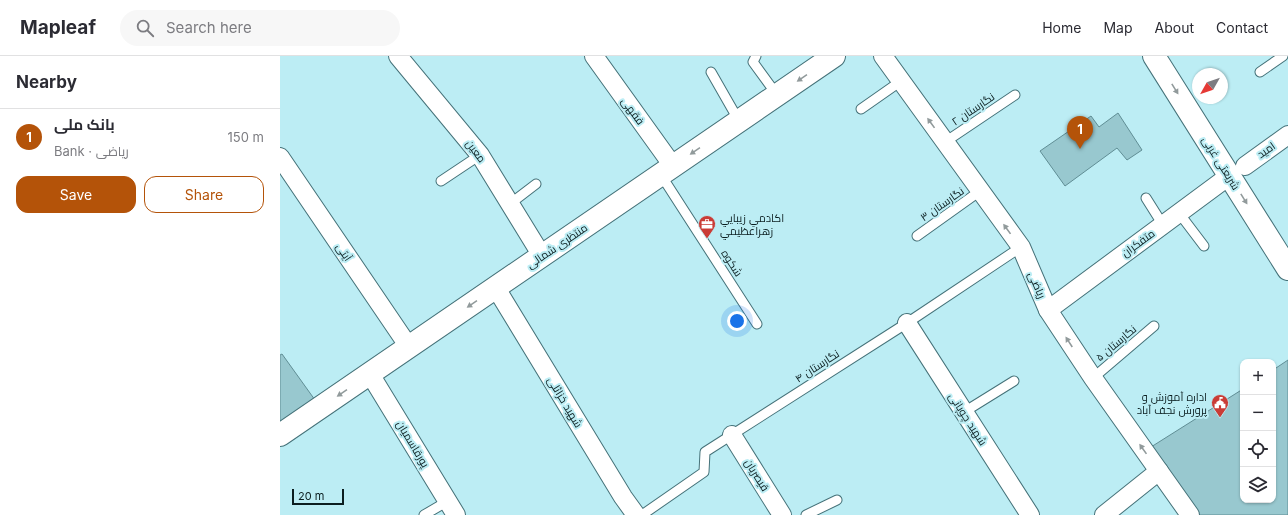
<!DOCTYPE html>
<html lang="en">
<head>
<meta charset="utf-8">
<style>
  :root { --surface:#fff; --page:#f7f7f7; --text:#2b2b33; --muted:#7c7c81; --line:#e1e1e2; --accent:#b45309 }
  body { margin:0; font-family:Inter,Cairo,sans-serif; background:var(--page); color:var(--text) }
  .controls { position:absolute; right:12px; bottom:12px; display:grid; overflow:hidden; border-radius:8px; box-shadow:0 1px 3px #0004 }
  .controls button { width:36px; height:36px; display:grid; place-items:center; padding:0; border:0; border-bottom:1px solid var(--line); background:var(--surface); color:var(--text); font:20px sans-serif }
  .compass { position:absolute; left:912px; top:12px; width:36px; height:36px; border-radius:50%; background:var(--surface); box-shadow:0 1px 3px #0004; rotate:230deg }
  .scale { position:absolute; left:12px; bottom:10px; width:52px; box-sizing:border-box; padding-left:4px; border:2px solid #0b1e20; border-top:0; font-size:11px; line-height:14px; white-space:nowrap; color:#0b1e20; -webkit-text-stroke:3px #bcedf4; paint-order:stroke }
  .you { position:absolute; left:457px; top:265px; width:14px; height:14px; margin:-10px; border:3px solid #fff; border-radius:50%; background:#1a73e8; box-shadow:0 0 0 6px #1a73e833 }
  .badge { display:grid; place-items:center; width:26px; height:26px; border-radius:50%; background:var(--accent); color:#fff; font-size:13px; font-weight:700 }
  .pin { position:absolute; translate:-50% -33px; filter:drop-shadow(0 1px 2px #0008) }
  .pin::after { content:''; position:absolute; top:21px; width:14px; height:12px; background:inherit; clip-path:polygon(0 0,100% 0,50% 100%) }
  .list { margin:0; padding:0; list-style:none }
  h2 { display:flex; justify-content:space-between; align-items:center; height:52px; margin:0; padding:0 16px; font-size:17px }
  h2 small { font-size:13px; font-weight:400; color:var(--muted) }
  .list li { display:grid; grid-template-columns:26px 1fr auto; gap:12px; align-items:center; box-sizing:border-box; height:56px; padding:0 16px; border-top:1px solid var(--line) }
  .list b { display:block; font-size:15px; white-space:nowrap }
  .list p { margin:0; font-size:13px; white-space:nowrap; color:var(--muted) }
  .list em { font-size:13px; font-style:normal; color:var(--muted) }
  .actions { display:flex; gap:8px; padding:12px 16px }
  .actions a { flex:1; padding:9px 0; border:1px solid var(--accent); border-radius:12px; text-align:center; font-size:14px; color:var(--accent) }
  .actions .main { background:var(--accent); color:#fff }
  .icon { flex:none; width:22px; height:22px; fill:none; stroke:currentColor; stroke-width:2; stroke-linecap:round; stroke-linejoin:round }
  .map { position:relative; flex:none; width:1008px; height:459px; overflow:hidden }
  header { display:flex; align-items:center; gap:24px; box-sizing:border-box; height:56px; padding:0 20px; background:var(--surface); border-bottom:1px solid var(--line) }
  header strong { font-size:19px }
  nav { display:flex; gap:22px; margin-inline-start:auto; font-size:14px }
  .search { width:280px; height:36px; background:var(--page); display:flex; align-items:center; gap:10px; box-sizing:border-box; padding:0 14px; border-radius:22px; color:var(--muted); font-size:15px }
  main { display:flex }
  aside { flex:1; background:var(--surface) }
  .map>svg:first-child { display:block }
  .building { fill:#98c8cf; stroke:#608e95 }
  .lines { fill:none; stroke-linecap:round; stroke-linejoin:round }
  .service-casing { stroke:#457279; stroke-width:11 }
  .minor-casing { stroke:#457279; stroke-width:20 }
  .secondary-casing { stroke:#457279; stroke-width:24 }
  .service { stroke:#fff; stroke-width:9 }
  .minor { stroke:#fff; stroke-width:18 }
  .secondary { stroke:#fff; stroke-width:22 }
  .oneway { fill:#919a9b }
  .labels { text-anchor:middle; stroke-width:4; stroke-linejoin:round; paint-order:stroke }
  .street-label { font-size:11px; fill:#0b1e20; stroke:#bcedf4 }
  .poi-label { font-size:11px; fill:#0b1e20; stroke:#bcedf4; text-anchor:start }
</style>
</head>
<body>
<header>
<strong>Mapleaf</strong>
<div class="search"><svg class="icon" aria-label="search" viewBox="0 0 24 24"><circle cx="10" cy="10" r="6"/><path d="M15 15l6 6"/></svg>Search here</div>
<nav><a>Home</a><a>Map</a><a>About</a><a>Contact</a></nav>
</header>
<main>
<aside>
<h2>Nearby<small></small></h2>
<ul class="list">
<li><span class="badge">1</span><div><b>بانک ملی</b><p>Bank · ریاضی</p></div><em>150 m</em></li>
</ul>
<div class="actions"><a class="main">Save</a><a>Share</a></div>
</aside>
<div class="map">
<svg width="1008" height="459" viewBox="0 0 1008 459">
  <rect width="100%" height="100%" fill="#bcedf4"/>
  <g class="building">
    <polygon points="838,57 862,94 847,104 837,92 785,130 760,95 811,60 819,71"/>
    <polygon points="2,298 35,344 0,369 0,299"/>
    <polygon points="1008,304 1008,459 918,459 871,391 963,333 963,444 993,444 993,314"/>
  </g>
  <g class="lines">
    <defs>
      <g id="service">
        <polyline points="476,0 473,6 497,39"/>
        <polyline points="431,16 459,65"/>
        <polyline points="980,16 1003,0"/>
        <polyline points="581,53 621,25"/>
        <polyline points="665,86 735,39"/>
        <polyline points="381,119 477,268"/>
        <polyline points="161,125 200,99"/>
        <polyline points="866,142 883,169"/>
        <polyline points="230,148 256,128"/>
        <polyline points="899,157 924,190"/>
        <polyline points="637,180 700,135"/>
        <polyline points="813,322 874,270"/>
        <polyline points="684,356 734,325"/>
        <polyline points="144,459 168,445"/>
        <polyline points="362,459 424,416 425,396 627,267 741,191"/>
        <polyline points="526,459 557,444"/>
      </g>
      <g id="minor">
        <polyline points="118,0 200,99 262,200"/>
        <polyline points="314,0 393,110"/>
        <polyline points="603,0 741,191 768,254 813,322 910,459"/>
        <polyline points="0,101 129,291"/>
        <polyline points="965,110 1008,79"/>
        <polyline points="216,232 343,441 356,459"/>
        <polyline points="768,254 949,120"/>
        <polyline points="627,267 750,459"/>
        <polyline points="90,318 176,459"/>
        <polyline points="452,379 502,459"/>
        <polyline points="824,459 879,415"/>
      </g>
      <g id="secondary">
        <polyline points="874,0 1008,213"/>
        <polyline points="0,379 554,0"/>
      </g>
    </defs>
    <use href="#service" class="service-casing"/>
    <use href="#minor" class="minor-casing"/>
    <use href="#secondary" class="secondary-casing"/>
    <use href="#service" class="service"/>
    <use href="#minor" class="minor"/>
    <use href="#secondary" class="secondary"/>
  </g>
  <defs><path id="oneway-solid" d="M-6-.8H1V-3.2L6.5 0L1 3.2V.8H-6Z"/></defs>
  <g class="oneway">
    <use href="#oneway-solid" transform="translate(522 22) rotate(146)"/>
    <use href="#oneway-solid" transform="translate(895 33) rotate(58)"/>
    <use href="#oneway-solid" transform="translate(651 67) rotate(-126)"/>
    <use href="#oneway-solid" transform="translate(415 95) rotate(146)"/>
    <use href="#oneway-solid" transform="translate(964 143) rotate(58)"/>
    <use href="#oneway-solid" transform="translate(727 173) rotate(-126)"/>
    <use href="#oneway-solid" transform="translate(192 248) rotate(146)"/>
    <use href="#oneway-solid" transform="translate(789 286) rotate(-123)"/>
    <use href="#oneway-solid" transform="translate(62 337) rotate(146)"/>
    <use href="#oneway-solid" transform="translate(863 393) rotate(-125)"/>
  </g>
  <defs>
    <symbol id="office-pin" viewBox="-11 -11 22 30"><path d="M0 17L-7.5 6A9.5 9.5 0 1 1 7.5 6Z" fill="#ca3c36" stroke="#bcedf4"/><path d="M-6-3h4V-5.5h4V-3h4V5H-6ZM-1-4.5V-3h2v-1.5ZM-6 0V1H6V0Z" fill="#fff"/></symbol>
    <symbol id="civic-pin" viewBox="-11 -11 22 30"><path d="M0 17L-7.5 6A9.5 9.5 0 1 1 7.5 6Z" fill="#ca3c36" stroke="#bcedf4"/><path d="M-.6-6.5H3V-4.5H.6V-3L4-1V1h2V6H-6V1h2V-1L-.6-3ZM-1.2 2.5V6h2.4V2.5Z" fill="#fff"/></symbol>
  </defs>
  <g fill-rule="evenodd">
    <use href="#office-pin" x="417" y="158" width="20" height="27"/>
    <use href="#civic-pin" x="930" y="337" width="20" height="27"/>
  </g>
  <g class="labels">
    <g class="street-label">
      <text transform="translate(693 53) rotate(-34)" y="4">نگارستان ۲</text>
      <text transform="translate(353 55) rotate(54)" y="4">فقهی</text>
      <text transform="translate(986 94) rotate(-35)" y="4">امید</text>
      <text transform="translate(196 95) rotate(53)" y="4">معین</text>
      <text transform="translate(941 107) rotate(58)" y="4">شریعتی غربی</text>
      <text transform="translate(662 148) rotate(-35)" y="4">نگارستان ۳</text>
      <text transform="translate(858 187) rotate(-36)" y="4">متفکران</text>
      <text transform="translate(277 190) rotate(-34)" y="4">منتظری شمالی</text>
      <text transform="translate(64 196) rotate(56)" y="4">آیتی</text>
      <text transform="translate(452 207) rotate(57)" y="4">شکوه</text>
      <text transform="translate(757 229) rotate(66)" y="4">ریاضی</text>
      <text transform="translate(836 287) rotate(-40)" y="4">نگارستان ۵</text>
      <text transform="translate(537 310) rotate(-33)" y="4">نگارستان ۴</text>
      <text transform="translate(285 346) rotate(59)" y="4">شهید خزائلی</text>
      <text transform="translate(688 363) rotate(57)" y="4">شهید چوپانی</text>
      <text transform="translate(133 388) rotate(59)" y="4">پورقاسمیان</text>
      <text transform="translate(477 419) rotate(58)" y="4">قیصریان</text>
    </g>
    <g class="poi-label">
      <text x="440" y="166">اكادمي زيبايي<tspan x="440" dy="13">زهراعظيمي</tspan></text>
      <text x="927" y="345" text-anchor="end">اداره آموزش و<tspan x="927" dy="13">پرورش نجف آباد</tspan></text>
    </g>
  </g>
</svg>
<div class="controls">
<button>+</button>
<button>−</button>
<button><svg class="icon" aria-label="locate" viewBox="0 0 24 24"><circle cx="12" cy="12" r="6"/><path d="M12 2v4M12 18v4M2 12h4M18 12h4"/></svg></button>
<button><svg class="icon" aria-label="layers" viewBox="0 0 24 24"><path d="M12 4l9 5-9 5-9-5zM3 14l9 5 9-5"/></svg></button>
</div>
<svg class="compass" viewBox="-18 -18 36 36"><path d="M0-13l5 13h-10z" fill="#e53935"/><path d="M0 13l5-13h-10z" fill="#7c7c81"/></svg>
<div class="scale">20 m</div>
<div class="you"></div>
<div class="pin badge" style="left:800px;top:93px">1</div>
</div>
</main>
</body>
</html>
